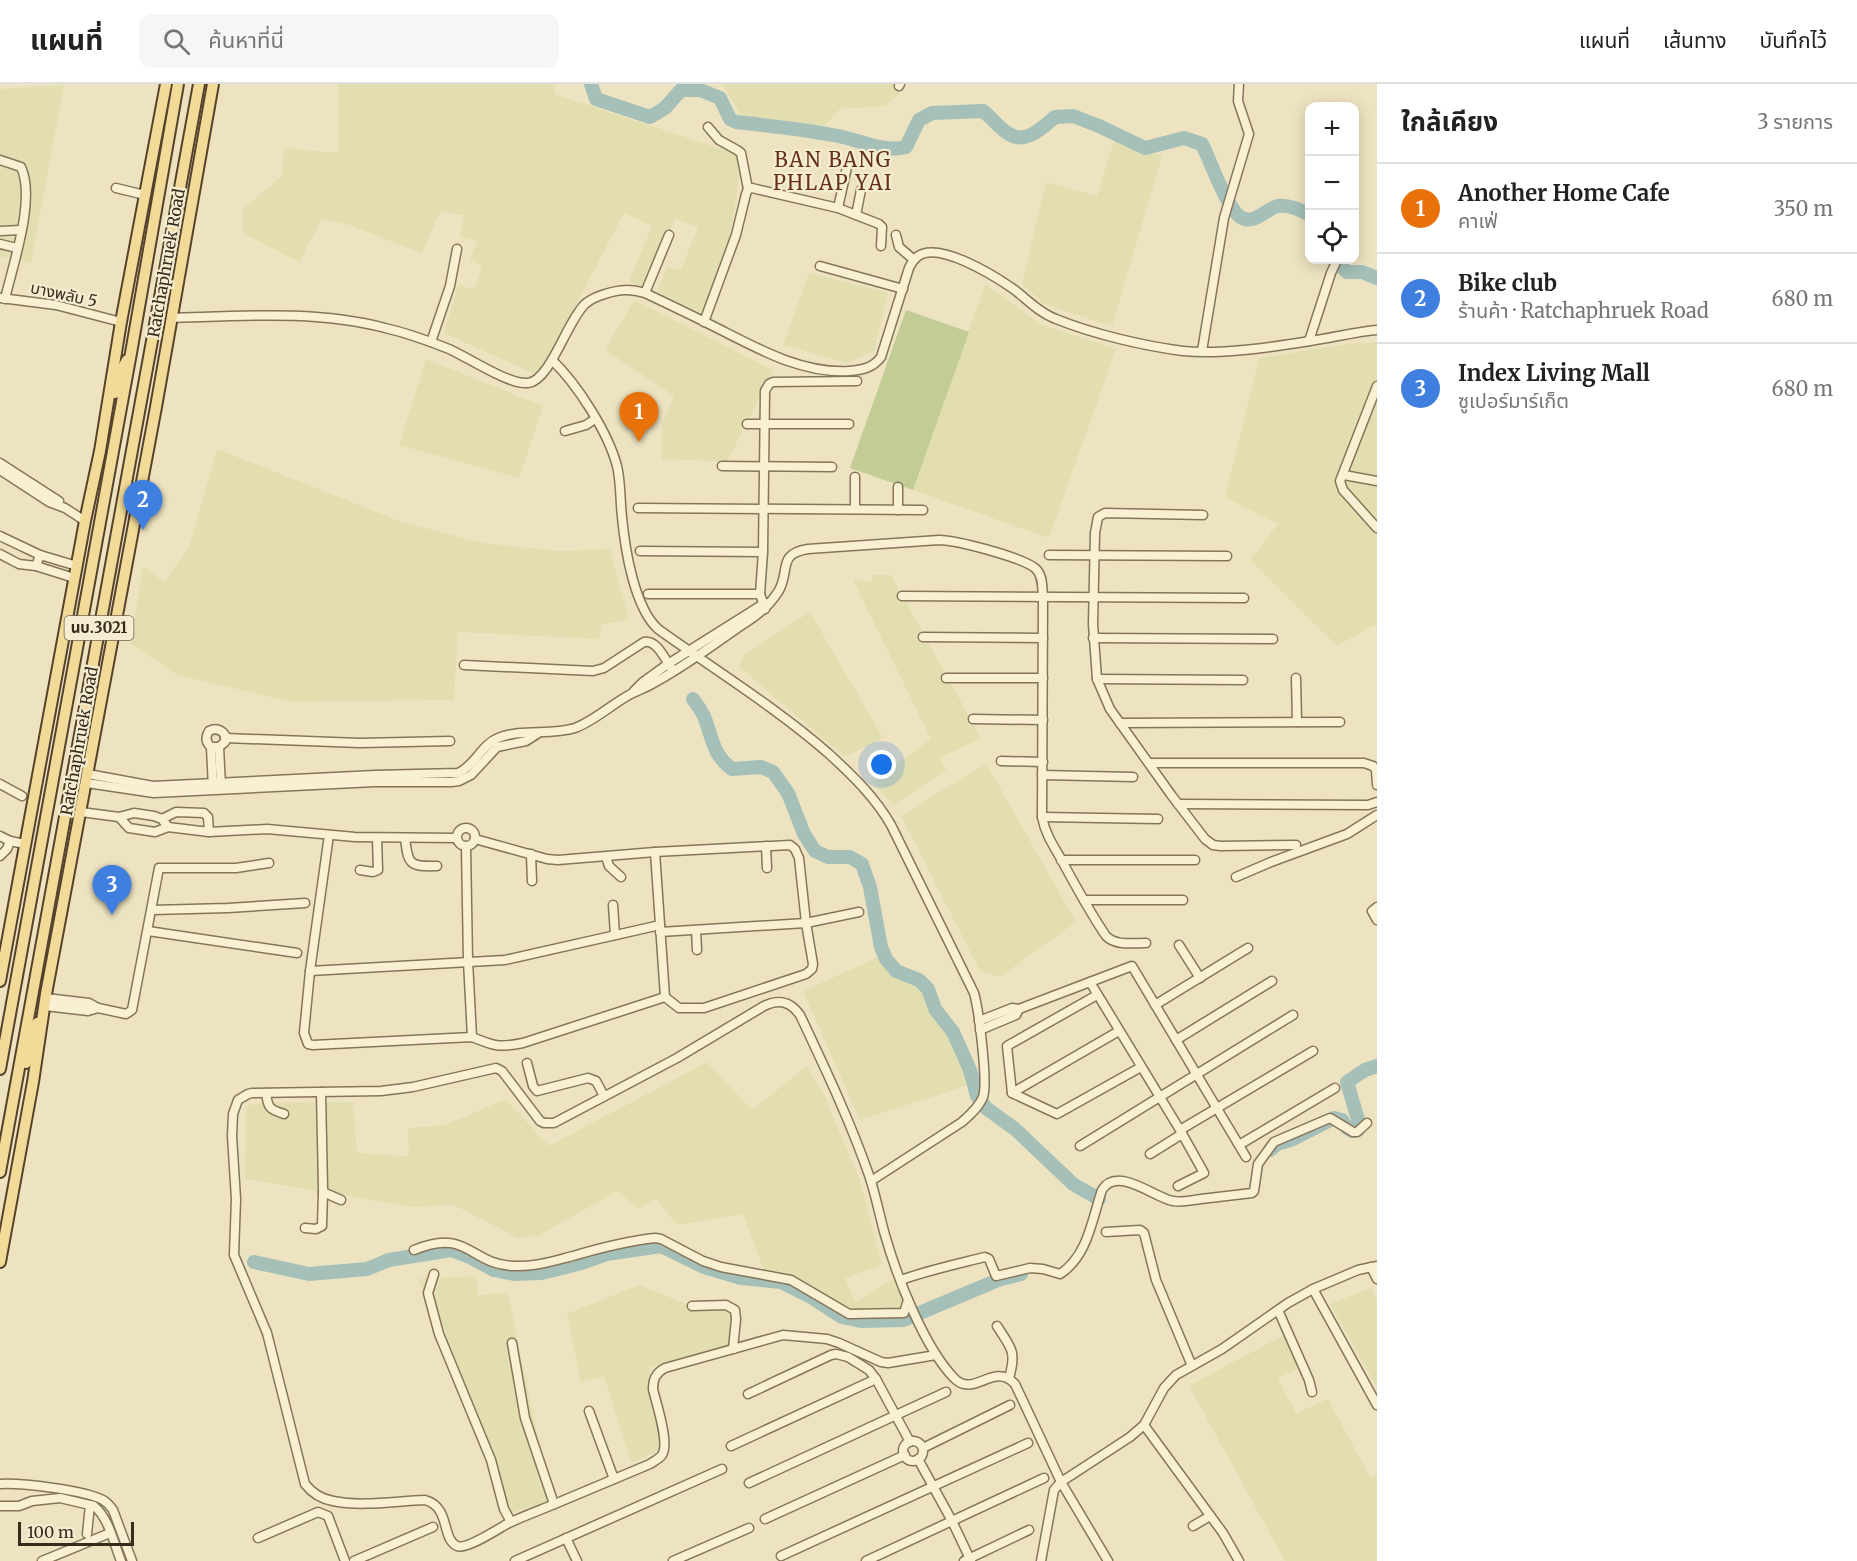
<!DOCTYPE html>
<html lang="th">
<head>
<meta charset="utf-8">
<style>
  :root { --surface:#fff; --page:#f6f6f6; --text:#222; --muted:#767676; --line:#e0e0e0; --accent:#ea580c }
  body { margin:0; font-family:Merriweather,"Noto Sans Thai",serif; background:var(--page); color:var(--text) }
  .controls { position:absolute; right:18px; top:18px; display:grid; overflow:hidden; border-radius:12px; box-shadow:0 3px 15px #0003 }
  .controls button { width:54px; height:54px; display:grid; place-items:center; padding:0; border:0; border-bottom:2px solid var(--line); background:var(--surface); color:var(--text); font:30px sans-serif }
  .scale { position:absolute; left:18px; bottom:15px; width:116px; box-sizing:border-box; padding-left:6px; border:3px solid #372b1d; border-top:0; font-size:16px; line-height:21px; white-space:nowrap; color:#372b1d; -webkit-text-stroke:4px #f5edd1; paint-order:stroke }
  .you { position:absolute; left:882px; top:681px; width:21px; height:21px; margin:-15px; border:4px solid #fff; border-radius:50%; background:#1a73e8; box-shadow:0 0 0 9px #1a73e833 }
  .badge { display:grid; place-items:center; width:39px; height:39px; border-radius:50%; background:var(--accent); color:#fff; font-size:20px; font-weight:700 }
  .pin { position:absolute; translate:-50% -50px; filter:drop-shadow(0 2px 3px #0008) }
  .pin::after { content:''; position:absolute; top:32px; width:21px; height:18px; background:inherit; clip-path:polygon(0 0,100% 0,50% 100%) }
  .list { margin:0; padding:0; list-style:none }
  h2 { display:flex; justify-content:space-between; align-items:center; height:78px; margin:0; padding:0 24px; font-size:26px }
  h2 small { font-size:20px; font-weight:400; color:var(--muted) }
  .list li { display:grid; grid-template-columns:39px 1fr auto; gap:18px; align-items:center; box-sizing:border-box; height:90px; padding:0 24px; border-top:2px solid var(--line) }
  .list b { display:block; font-size:22px; white-space:nowrap }
  .list p { margin:0; font-size:20px; white-space:nowrap; color:var(--muted) }
  .list em { font-size:20px; font-style:normal; color:var(--muted) }
  .icon { flex:none; width:33px; height:33px; fill:none; stroke:currentColor; stroke-width:2; stroke-linecap:round; stroke-linejoin:round }
  .map { position:relative; flex:none; width:1377px; height:1477px; overflow:hidden }
  header { display:flex; align-items:center; gap:36px; box-sizing:border-box; height:84px; padding:0 30px; background:var(--surface); border-bottom:2px solid var(--line) }
  header strong { font-size:28px }
  nav { display:flex; gap:33px; margin-inline-start:auto; font-size:21px }
  .search { width:420px; height:54px; background:var(--page); display:flex; align-items:center; gap:15px; box-sizing:border-box; padding:0 21px; border-radius:12px; color:var(--muted); font-size:22px }
  main { display:flex }
  aside { flex:1; background:var(--surface) }
  .map>svg:first-child { display:block }
  .farmland { fill:#e3deaf }
  .green { fill:#c2cc95 }
  .lines { fill:none; stroke-linecap:round; stroke-linejoin:round }
  .river { stroke:#a4c0b9; stroke-width:14 }
  .minor-casing { stroke:#877459; stroke-width:11 }
  .major-casing { stroke:#55422d; stroke-width:14 }
  .minor { stroke:#f9f0d4; stroke-width:8 }
  .major { stroke:#f2db98; stroke-width:10 }
  .labels { text-anchor:middle; stroke-width:4.5; stroke-linejoin:round; paint-order:stroke }
  .shield { fill:#f5edd1; stroke:#706553; stroke-width:1.5 }
  .shield-label { font-size:15px; font-weight:bold; fill:#372b1d }
  .street-label { font-size:16px; fill:#372b1d; stroke:#f5edd1 }
  .quarter-label { font-size:20px; letter-spacing:1.5px; fill:#642f1c; stroke:#f5edd1 }
</style>
</head>
<body>
<header>
<strong>แผนที่</strong>
<div class="search"><svg class="icon" aria-label="search" viewBox="0 0 24 24"><circle cx="10" cy="10" r="6"/><path d="M15 15l6 6"/></svg>ค้นหาที่นี่</div>
<nav><a>แผนที่</a><a>เส้นทาง</a><a>บันทึกไว้</a></nav>
</header>
<main>
<div class="map">
<svg width="1377" height="1477" viewBox="0 0 1377 1477">
  <rect width="100%" height="100%" fill="#eee3c1"/>
  <g class="farmland">
    <polygon points="338,0 555,0 555,10 742,72 730,156 704,230 657,208 667,183 681,186 698,143 675,135 647,205 629,198 652,142 624,129 539,292 444,249 458,201 474,205 482,183 470,175 477,157 460,153 464,131 440,128 422,169 349,141 322,135 299,178 243,149 243,125 282,92 284,64 338,69"/>
    <polygon points="722,0 903,0 902,7 886,22 840,25 824,42 741,32"/>
    <polygon points="64,1 31,179 0,172 0,5"/>
    <polygon points="1114,57 1162,72 1112,242 1044,220 1022,200 1046,98 1097,112"/>
    <polygon points="809,189 888,209 874,267 847,279 783,261"/>
    <polygon points="985,200 1042,241 1116,265 1049,454 913,406"/>
    <polygon points="634,216 773,286 727,378 662,375 662,341 674,312 605,266"/>
    <polygon points="1377,258 1377,543 1374,541 1337,562 1250,476 1278,440 1225,413 1259,274 1354,259"/>
    <polygon points="426,275 543,322 519,394 399,361"/>
    <polygon points="217,365 402,438 482,459 560,467 610,465 629,536 602,540 599,555 458,548 454,616 292,618 177,591 130,559 143,482 164,498 189,463"/>
    <polygon points="873,491 891,491 981,654 940,674 946,686 894,721 872,698 931,655 853,496 872,498"/>
    <polygon points="810,528 883,654 845,673 738,582 745,570"/>
    <polygon points="986,679 1076,838 1000,893 980,887 901,732"/>
    <polygon points="879,873 922,907 953,943 969,1001 860,1036 803,907"/>
    <polygon points="707,978 752,1026 807,982 823,1009 860,1096 882,1181 845,1194 855,1218 895,1194 907,1228 851,1229 784,1193 766,1192 743,1130 677,1141 656,1115 638,1125 617,1107 538,1152 517,1154 454,1121 412,1123 245,1095 246,1022 261,1019 353,1018 357,1069 409,1072 408,1044 445,1041 506,1015 549,1062"/>
    <polygon points="476,1192 478,1211 508,1209 551,1416 507,1430 418,1195"/>
    <polygon points="639,1201 684,1219 736,1225 731,1264 649,1283 659,1366 631,1379 604,1292 581,1298 567,1230"/>
    <polygon points="1371,1204 1377,1215 1377,1304 1330,1220"/>
    <polygon points="1291,1247 1308,1280 1278,1294 1296,1329 1328,1315 1371,1395 1377,1391 1377,1477 1285,1477 1189,1302"/>
  </g>
  <polygon class="green" points="906,226 969,248 913,406 850,384"/>
  <g class="lines">
    <g class="river">
      <path d="M591,0L596,15L650,33L665,24L681,6H700L720,14L730,35L736,38C770,42 804,45 838,52C859,56 885,69 906,63L919,36L932,29L983,27C992,34 999,44 1009,50C1026,61 1043,43 1055,33L1073,32L1099,42L1145,64L1184,54L1202,60C1211,78 1225,120 1239,132C1253,143 1265,125 1278,122C1289,120 1301,126 1310,131"/>
      <polyline points="1334,176 1347,188 1362,188 1377,194"/>
      <path d="M693,615C697,621 703,628 705,635C713,656 713,671 732,685L761,683L773,688L788,709L804,750L815,767L828,773H850L862,780L870,803L881,863L886,875L896,887L919,896L928,905L935,925L953,948L970,986L977,1012L986,1024L1015,1045L1073,1100L1099,1115"/>
      <polyline points="1270,1066 1277,1060 1293,1055 1334,1034 1342,1036 1347,1044 1352,1047 1358,1046 1359,1039 1347,998 1365,986 1377,982"/>
      <polyline points="254,1178 309,1190 367,1185 389,1176 451,1166 470,1173 494,1186 514,1190 542,1189 582,1179 607,1170 661,1162 704,1183 741,1194 781,1198 811,1213 842,1233 861,1237 903,1236 998,1196 1021,1190"/>
    </g>
    <defs>
      <g id="minor">
        <polyline points="899,2 900,0"/>
        <polyline points="708,43 719,56 737,66 741,69 748,105"/>
        <path d="M0,76L21,83C36,115 13,180 5,215"/>
        <polyline points="116,104 145,111"/>
        <polyline points="838,124 847,83"/>
        <polyline points="856,131 861,106"/>
        <polyline points="0,147 21,146"/>
        <polyline points="896,151 899,163 914,176"/>
        <polyline points="0,160 17,164"/>
        <polyline points="820,182 903,205"/>
        <polyline points="645,209 669,151"/>
        <polyline points="1,214 56,221 121,238"/>
        <path d="M171,234C242,232 316,226 385,244C407,249 429,257 449,265C469,274 509,301 528,299C550,297 567,237 585,220C591,215 598,212 605,210C620,205 631,205 645,209C666,219 687,229 707,239C752,261 798,290 849,287C862,286 873,284 881,273L909,184C911,180 913,176 917,173C937,156 993,191 1012,204C1026,214 1039,229 1056,235C1093,250 1144,262 1183,267C1220,271 1273,263 1310,257C1332,254 1354,248 1377,246"/>
        <polyline points="704,238 736,151 746,110 748,105 752,104 838,124 879,140 882,143 881,162"/>
        <polyline points="1309,257 1331,189 1337,176"/>
        <polyline points="431,258 450,202 457,165"/>
        <polyline points="1202,267 1224,134 1249,50 1238,17 1239,0"/>
        <path d="M552,276C577,300 608,348 617,382C621,399 620,416 622,433C625,465 634,523 658,545C715,586 775,623 828,669C852,691 875,713 891,741L974,909C979,927 988,998 983,1013C979,1023 970,1031 962,1038L871,1097"/>
        <polyline points="1377,302 1340,397 1343,406 1377,444"/>
        <polyline points="747,340 849,340"/>
        <polyline points="565,347 586,341 595,335"/>
        <polyline points="0,379 59,417"/>
        <polyline points="722,382 832,383"/>
        <polyline points="0,386 49,418 65,424 85,437"/>
        <polyline points="1344,391 1377,397"/>
        <polyline points="855,393 855,425"/>
        <polyline points="898,403 898,426"/>
        <polyline points="638,424 923,426"/>
        <polyline points="1203,431 1105,429 1098,433 1095,449 1093,540 1097,595 1110,625 1172,712 1205,755 1213,761 1221,762 1296,761"/>
        <polyline points="0,452 40,471 77,482"/>
        <polyline points="640,467 763,468"/>
        <polyline points="0,470 19,480 36,482"/>
        <polyline points="40,471 36,482 74,494"/>
        <polyline points="1049,471 1227,472"/>
        <polyline points="648,510 760,510"/>
        <polyline points="902,512 1244,514"/>
        <polyline points="765,525 760,510 763,468 765,307 769,300 773,298 857,297"/>
        <polyline points="923,553 1043,554"/>
        <polyline points="1093,554 1273,555"/>
        <path d="M464,581L593,587L604,584L644,558C658,556 665,576 673,587"/>
        <polyline points="946,594 1043,594"/>
        <polyline points="1296,594 1297,638"/>
        <polyline points="1097,595 1243,596"/>
        <polyline points="634,607 643,598 668,580 765,519"/>
        <polyline points="973,635 1043,636"/>
        <polyline points="1120,639 1340,638"/>
        <polyline points="225,654 360,659 450,657"/>
        <path d="M211,663H219L225,658V651C221,645 215,644 209,647C205,653 206,659 211,663L213,704"/>
        <polyline points="219,663 221,702"/>
        <polyline points="1001,677 1043,678"/>
        <polyline points="1150,679 1364,679 1373,682 1376,686 1377,701"/>
        <path d="M88,690L153,702L375,691L458,689C475,682 481,661 498,654C522,644 550,652 575,644C594,637 611,621 629,611C636,607 643,605 650,601C683,584 714,560 745,539C758,531 769,522 778,508C791,488 776,470 808,465L939,456C956,456 1025,474 1036,485C1043,492 1042,503 1043,512L1042,733C1045,749 1053,761 1061,775C1075,801 1089,827 1106,852C1116,862 1132,859 1146,859"/>
        <polyline points="1042,691 1133,693"/>
        <polyline points="87,699 154,709 375,698 451,698 459,697 471,691 497,663 526,657 537,650"/>
        <polyline points="0,700 22,712"/>
        <polyline points="1178,720 1368,721 1377,718"/>
        <polyline points="81,728 119,733 134,729 154,732 162,735 168,743"/>
        <polyline points="119,733 129,744 155,748 168,743 209,748 267,745 355,753 456,754"/>
        <polyline points="1042,733 1158,735"/>
        <polyline points="162,735 176,728 204,729 208,733 209,748"/>
        <circle cx="466" cy="753" r="9"/>
        <path d="M329,751L310,887L304,949L308,960L313,961L472,953C494,962 499,964 523,959L665,913L679,924H704L806,890L812,885L813,880L806,839L799,774L795,765L790,761L655,768L558,776L547,775L475,755"/>
        <polyline points="0,752 10,757 25,760"/>
        <path d="M405,754C408,780 409,783 437,782"/>
        <polyline points="766,762 767,784"/>
        <polyline points="466,763 468,877 472,953"/>
        <polyline points="655,768 665,913"/>
        <polyline points="531,770 532,797"/>
        <polyline points="0,772 7,765 10,757"/>
        <polyline points="606,773 609,782 621,793"/>
        <polyline points="1061,776 1195,776"/>
        <polyline points="360,786 373,788 378,786 377,754"/>
        <polyline points="1236,793 1271,778 1347,750 1377,731"/>
        <polyline points="1084,816 1183,816"/>
        <polyline points="613,821 615,851"/>
        <polyline points="1377,823 1372,827 1377,836"/>
        <polyline points="152,826 228,824 305,819"/>
        <polyline points="696,846 697,866"/>
        <polyline points="148,847 297,869"/>
        <polyline points="660,848 806,839 859,828"/>
        <polyline points="1179,861 1200,894"/>
        <polyline points="310,887 505,876 660,841"/>
        <polyline points="1090,898 1180,1046 1204,1089 1178,1102"/>
        <polyline points="1097,911 1007,962 1012,1009 1057,1030 1141,983"/>
        <polyline points="1155,921 1248,864"/>
        <polyline points="45,922 88,927 98,924 89,919 46,914"/>
        <polyline points="98,924 126,930 132,926 159,784 236,784 269,779"/>
        <polyline points="1019,925 1132,882 1246,1073"/>
        <polyline points="979,937 1012,924 1019,925 1016,931 980,946"/>
        <polyline points="1176,956 1272,897"/>
        <polyline points="527,979 533,1002 537,1007 588,994 596,997 604,1012"/>
        <polyline points="321,1008 323,1104 323,1108 341,1116"/>
        <path d="M266,1009C268,1024 269,1025 284,1030"/>
        <polyline points="1012,1009 1119,947"/>
        <polyline points="1180,1046 1313,967"/>
        <polyline points="1239,1061 1335,1004"/>
        <polyline points="1080,1062 1293,931"/>
        <polyline points="1150,1070 1182,1050"/>
        <polyline points="305,1144 316,1145 322,1142 323,1108"/>
        <polyline points="1106,1148 1140,1146 1144,1149 1156,1196 1192,1282"/>
        <path d="M414,1166C468,1143 470,1181 514,1182C535,1183 553,1177 573,1172C600,1164 627,1157 655,1154L661,1155L703,1177L721,1183L791,1196L849,1230L904,1229L908,1216"/>
        <polyline points="1371,1183 1377,1195"/>
        <polyline points="434,1190 428,1209 439,1250 491,1376 504,1425 511,1438"/>
        <path d="M901,1196C929,1186 957,1180 985,1173L989,1175L996,1192L1030,1184L1043,1185L1060,1190C1088,1172 1092,1135 1102,1106C1117,1081 1155,1114 1173,1117C1182,1119 1192,1116 1201,1115C1218,1113 1235,1111 1252,1109L1254,1107L1258,1080L1274,1058L1330,1034L1353,1048H1357L1367,1039"/>
        <polyline points="1313,1205 1377,1321"/>
        <polyline points="692,1222 726,1221 735,1226 736,1235 733,1265"/>
        <polyline points="1278,1226 1309,1296 1312,1308"/>
        <path d="M997,1242C1011,1264 1017,1267 1009,1294"/>
        <polyline points="512,1259 525,1334 554,1420"/>
        <path d="M936,1271L888,1279L881,1278L839,1259L827,1255L783,1251L665,1284C656,1289 653,1295 653,1305C656,1319 670,1359 662,1371C659,1375 654,1377 650,1380C619,1393 588,1406 557,1419C541,1426 523,1432 507,1440C498,1445 466,1466 457,1462C441,1455 451,1423 425,1416C396,1417 361,1423 333,1417C322,1415 312,1409 305,1400L267,1249L234,1171L236,1115L232,1052L233,1030L238,1016L248,1010L252,1009L381,1007L413,1003L496,984L502,987L540,1037L544,1039H554L677,974L764,922C779,915 790,917 800,931C825,984 851,1039 870,1094C876,1113 880,1133 885,1151C897,1193 924,1263 954,1294C974,1315 993,1277 1015,1300L1061,1398L1108,1477"/>
        <polyline points="748,1310 831,1271 836,1270 848,1273 869,1286 876,1295 910,1358"/>
        <polyline points="589,1327 614,1395"/>
        <polyline points="1144,1341 1223,1449 1239,1477"/>
        <circle cx="913" cy="1367" r="10"/>
        <polyline points="731,1362 876,1295"/>
        <polyline points="923,1364 1010,1321"/>
        <polyline points="918,1375 952,1437 971,1477"/>
        <polyline points="749,1399 946,1308"/>
        <path d="M0,1400C23,1399 84,1406 103,1416C108,1419 110,1422 113,1426L132,1477"/>
        <path d="M0,1422H19L32,1417L60,1414L94,1422C109,1434 114,1460 121,1477"/>
        <polyline points="765,1435 905,1371"/>
        <polyline points="1193,1442 1210,1432"/>
        <polyline points="87,1450 90,1421"/>
        <polyline points="258,1454 318,1428 328,1432 345,1477"/>
        <polyline points="566,1454 577,1477"/>
        <polyline points="781,1472 1028,1359"/>
        <polyline points="42,1477 110,1449"/>
        <polyline points="354,1477 433,1443"/>
        <polyline points="515,1477 722,1385"/>
        <polyline points="673,1477 749,1444"/>
        <polyline points="866,1477 1044,1394"/>
        <polyline points="964,1477 1029,1446"/>
        <polyline points="1041,1477 1054,1406 1061,1398 1130,1353 1144,1341 1164,1304 1176,1291 1222,1265 1288,1219 1313,1205 1358,1186 1377,1182"/>
      </g>
      <g id="major">
        <polyline points="115,309 121,287 127,276"/>
        <polyline points="0,897 85,437 100,367 121,238 166,0"/>
        <polyline points="26,979 37,939"/>
        <polyline points="0,985 131,269 178,0"/>
        <polyline points="0,1088 199,0"/>
        <polyline points="0,1178 33,998 46,910 156,323 213,0"/>
      </g>
    </defs>
    <use href="#minor" class="minor-casing"/>
    <use href="#major" class="major-casing"/>
    <use href="#minor" class="minor"/>
    <use href="#major" class="major"/>
  </g>
  <g class="labels">
    <rect class="shield" x="64.5" y="532" width="69" height="24" rx="4.5"/>
    <g class="shield-label">
      <text x="99" y="549">นบ.3021</text>
    </g>
    <g class="street-label">
      <text transform="translate(166 179) rotate(-80)" y="6">Ratchaphruek Road</text>
      <text transform="translate(64 210) rotate(12)" y="6">บางพลับ 5</text>
      <text transform="translate(79 657) rotate(-80)" y="6">Ratchaphruek Road</text>
    </g>
    <g class="quarter-label">
      <text x="833" y="83">BAN BANG<tspan x="833" dy="23">PHLAP YAI</tspan></text>
    </g>
  </g>
</svg>
<div class="controls">
<button>+</button>
<button>−</button>
<button><svg class="icon" aria-label="locate" viewBox="0 0 24 24"><circle cx="12" cy="12" r="6"/><path d="M12 2v4M12 18v4M2 12h4M18 12h4"/></svg></button>
</div>
<div class="scale">100 m</div>
<div class="you"></div>
<div class="pin badge" style="left:639px;top:358px;background:#e8710a">1</div>
<div class="pin badge" style="left:143px;top:446px;background:#3f7fe0">2</div>
<div class="pin badge" style="left:112px;top:831px;background:#3f7fe0">3</div>
</div>
<aside>
<h2>ใกล้เคียง<small>3 รายการ</small></h2>
<ul class="list">
<li><span class="badge" style="background:#e8710a">1</span><div><b>Another Home Cafe</b><p>คาเฟ่</p></div><em>350 m</em></li>
<li><span class="badge" style="background:#3f7fe0">2</span><div><b>Bike club</b><p>ร้านค้า · Ratchaphruek Road</p></div><em>680 m</em></li>
<li><span class="badge" style="background:#3f7fe0">3</span><div><b>Index Living Mall</b><p>ซูเปอร์มาร์เก็ต</p></div><em>680 m</em></li>
</ul>
</aside>
</main>
</body>
</html>
